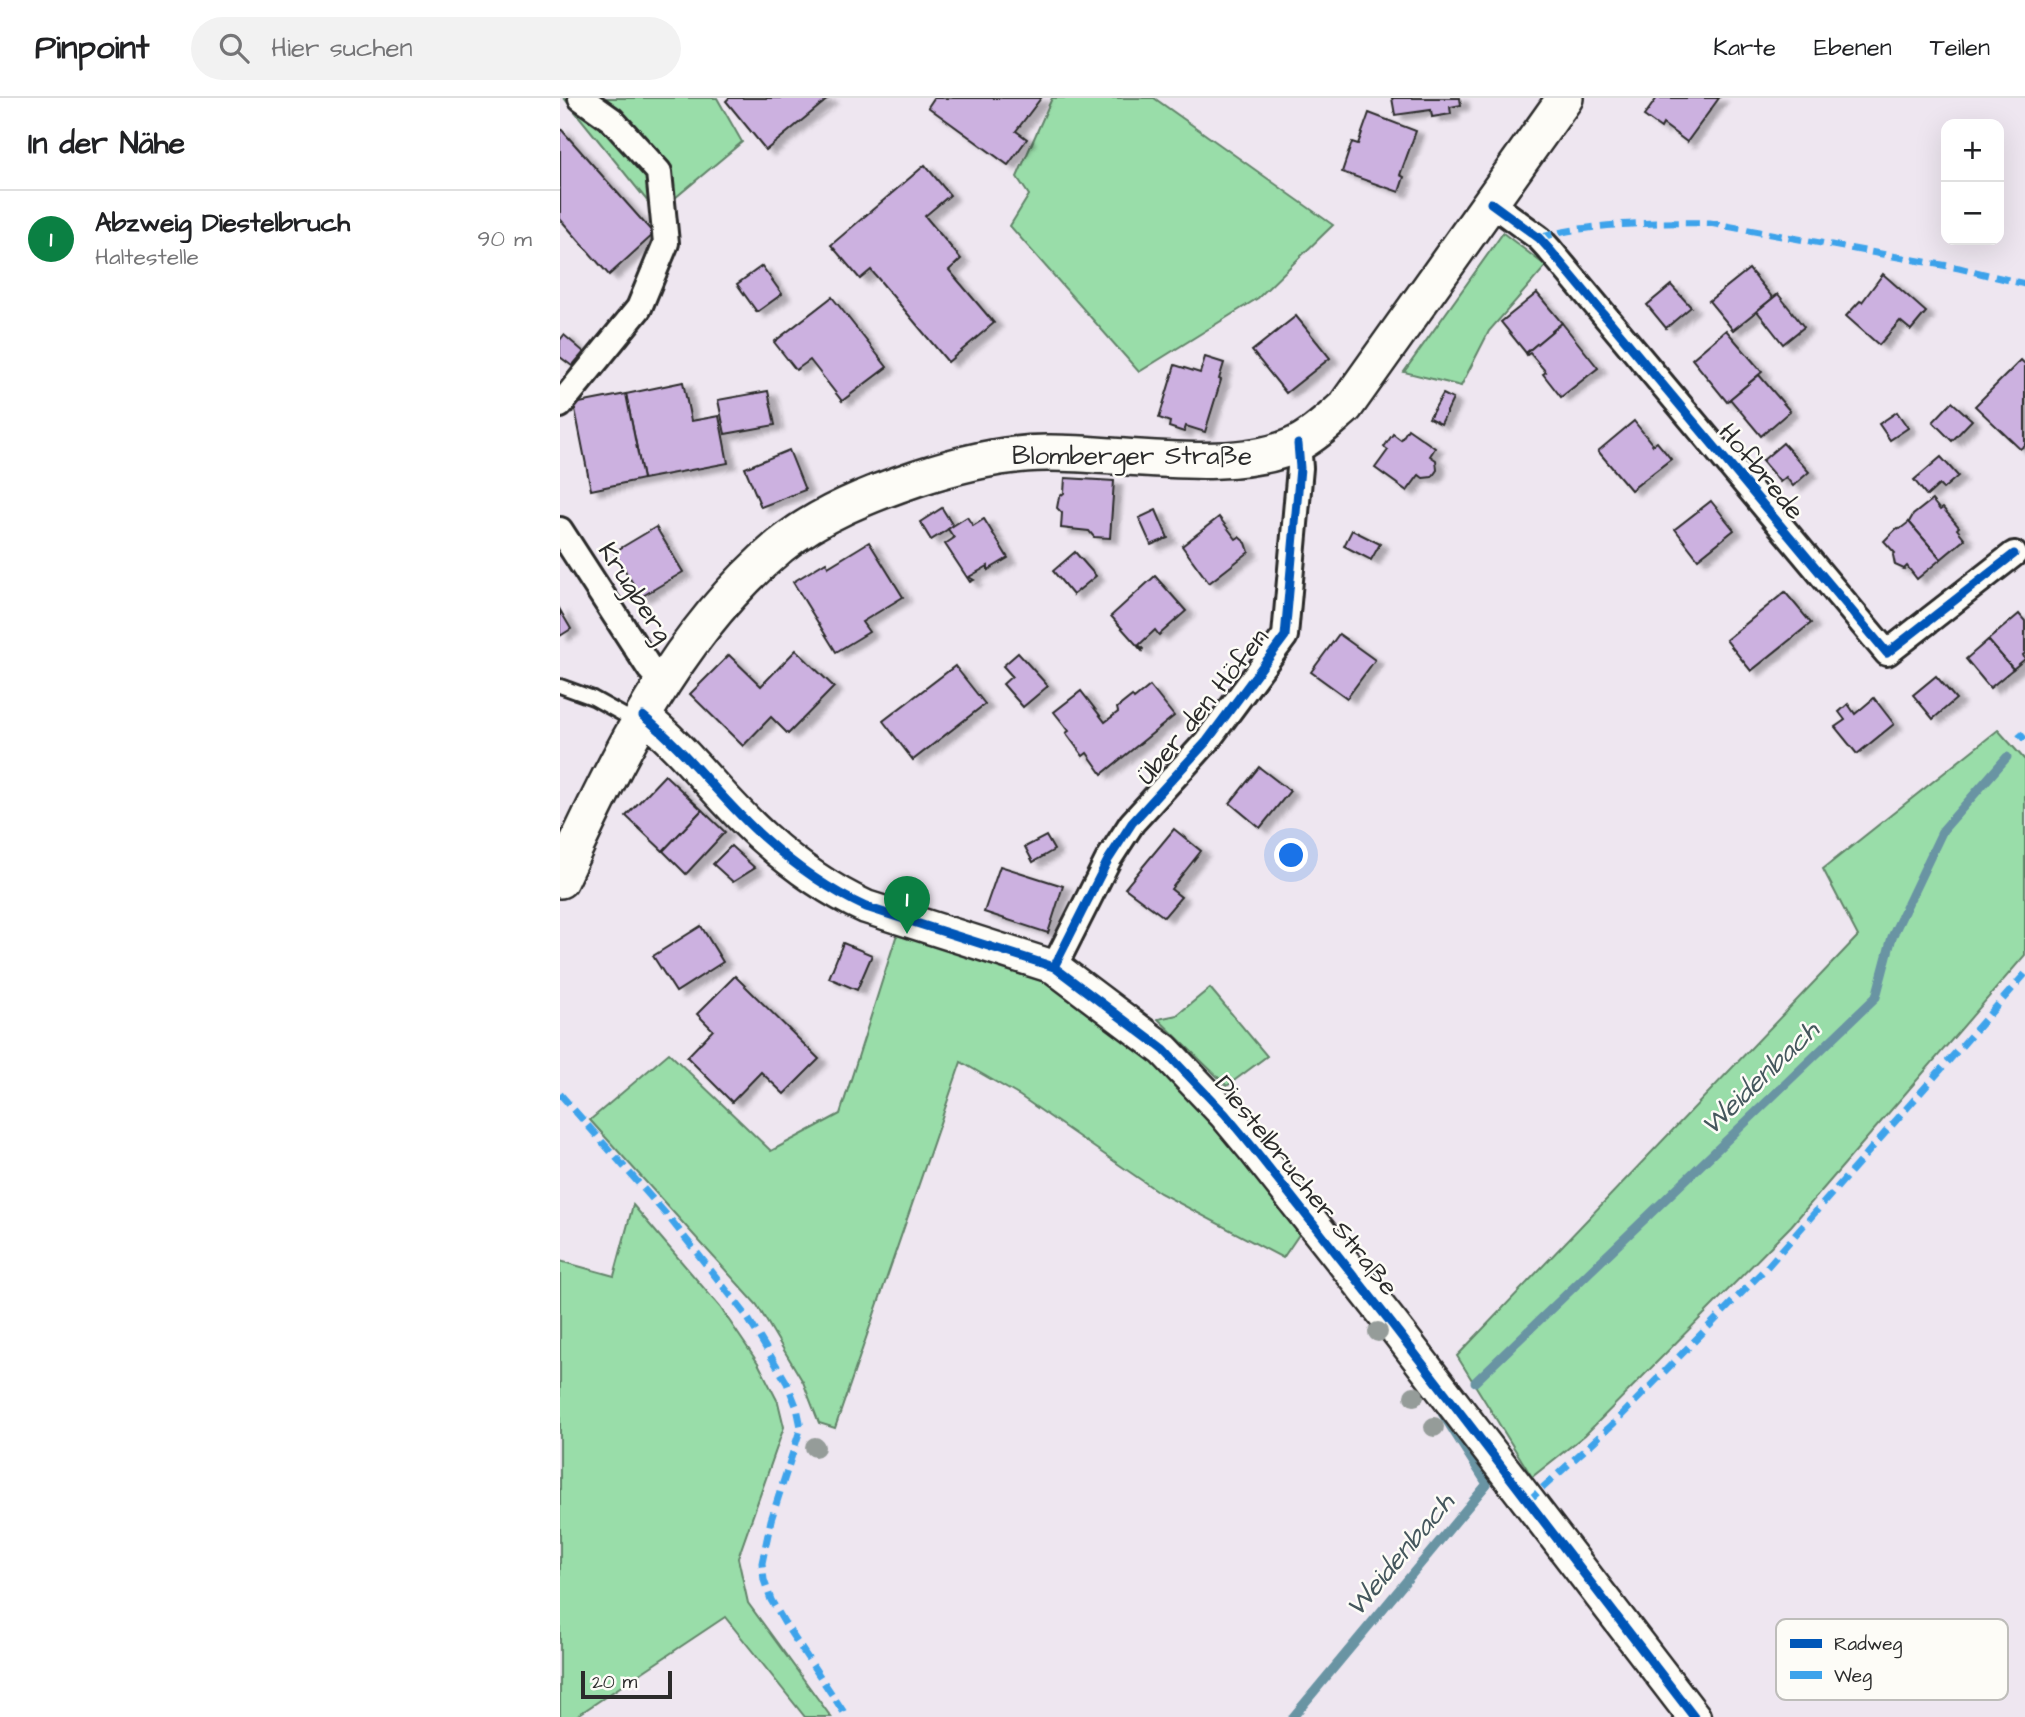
<!DOCTYPE html>
<html lang="de">
<head>
<meta charset="utf-8">
<style>
  :root { --surface:#fff; --page:#f2f2f2; --text:#202124; --muted:#757577; --line:#e0e0e0; --accent:#0b8043 }
  body { margin:0; font-family:"Architects Daughter",sans-serif; background:var(--page); color:var(--text) }
  .controls { position:absolute; right:21px; top:21px; display:grid; overflow:hidden; border-radius:14px; box-shadow:0 7px 28px #0002 }
  .controls button { width:63px; height:63px; display:grid; place-items:center; padding:0; border:0; border-bottom:2px solid var(--line); background:var(--surface); color:var(--text); font:35px sans-serif }
  .scale { position:absolute; left:21px; bottom:18px; width:91px; box-sizing:border-box; padding-left:7px; border:4px solid #2b2b2b; border-top:0; font-size:19px; line-height:24px; white-space:nowrap; color:#2b2b2b; -webkit-text-stroke:5px #fdfcf7; paint-order:stroke }
  .you { position:absolute; left:732px; top:758px; width:24px; height:24px; margin:-18px; border:5px solid #fff; border-radius:50%; background:#1a73e8; box-shadow:0 0 0 10px #1a73e833 }
  .badge { display:grid; place-items:center; width:46px; height:46px; border-radius:50%; background:var(--accent); color:#fff; font-size:23px; font-weight:700 }
  .pin { position:absolute; translate:-50% -58px; filter:drop-shadow(0 2px 4px #0008) }
  .pin::after { content:''; position:absolute; top:37px; width:24px; height:21px; background:inherit; clip-path:polygon(0 0,100% 0,50% 100%) }
  .list { margin:0; padding:0; list-style:none }
  h2 { display:flex; justify-content:space-between; align-items:center; height:91px; margin:0; padding:0 28px; font-size:30px }
  h2 small { font-size:23px; font-weight:400; color:var(--muted) }
  .list li { display:grid; grid-template-columns:46px 1fr auto; gap:21px; align-items:center; box-sizing:border-box; height:98px; padding:0 28px; border-top:2px solid var(--line) }
  .list b { display:block; font-size:26px; white-space:nowrap }
  .list p { margin:0; font-size:23px; white-space:nowrap; color:var(--muted) }
  .list em { font-size:23px; font-style:normal; color:var(--muted) }
  .icon { flex:none; width:38px; height:38px; fill:none; stroke:currentColor; stroke-width:2; stroke-linecap:round; stroke-linejoin:round }
  .map { position:relative; flex:none; width:1465px; height:1619px; overflow:hidden }
  header { display:flex; align-items:center; gap:42px; box-sizing:border-box; height:98px; padding:0 35px; background:var(--surface); border-bottom:2px solid var(--line) }
  header strong { font-size:33px }
  nav { display:flex; gap:38px; margin-inline-start:auto; font-size:24px }
  .search { width:490px; height:63px; background:var(--page); display:flex; align-items:center; gap:18px; box-sizing:border-box; padding:0 24px; border-radius:38px; color:var(--muted); font-size:26px }
  main { display:flex }
  aside { flex:1; background:var(--surface) }
  .map>svg:first-child { display:block }
  .green { fill:#99dda9; stroke:#62846a; stroke-width:2 }
  .lines { fill:none; stroke-linecap:round; stroke-linejoin:round }
  .stream { stroke:#6994a3; stroke-width:9 }
  .building { fill:#ccb1e0; stroke:#2b2b2b; stroke-width:2; filter:url(#shadow) }
  .service-casing { stroke:#2b2b2b; stroke-width:18 }
  .minor-casing { stroke:#2b2b2b; stroke-width:30 }
  .tertiary-casing { stroke:#2b2b2b; stroke-width:37 }
  .secondary-casing { stroke:#2b2b2b; stroke-width:40 }
  .service { stroke:#fdfcf7; stroke-width:12 }
  .minor { stroke:#fdfcf7; stroke-width:24 }
  .tertiary { stroke:#fdfcf7; stroke-width:32 }
  .secondary { stroke:#fdfcf7; stroke-width:35 }
  .quiet { stroke:#3ea3eb; stroke-width:7; stroke-dasharray:14 7; stroke-linecap:butt }
  .cycleway-casing { stroke:#fdfcf7; stroke-width:13 }
  .cycleway { stroke:#0057b8; stroke-width:9 }
  .tree { fill:#959c99 }
  .labels { text-anchor:middle; stroke-width:5; stroke-linejoin:round; paint-order:stroke }
  .street-label { font-size:26px; fill:#2b2b2b; stroke:#fdfcf7 }
  .water-label { font-size:28px; font-style:italic; fill:#45575d; stroke:#fdfcf7 }
  .key { fill:#fdfcf7; stroke:#bebdba; stroke-width:2 }
  .key-label { font-size:19px; fill:#2b2b2b }
</style>
</head>
<body>
<header>
<strong>Pinpoint</strong>
<div class="search"><svg class="icon" aria-label="search" viewBox="0 0 24 24"><circle cx="10" cy="10" r="6"/><path d="M15 15l6 6"/></svg>Hier suchen</div>
<nav><a>Karte</a><a>Ebenen</a><a>Teilen</a></nav>
</header>
<main>
<aside>
<h2>In der Nähe<small></small></h2>
<ul class="list">
<li><span class="badge">1</span><div><b>Abzweig Diestelbruch</b><p>Haltestelle</p></div><em>90 m</em></li>
</ul>
</aside>
<div class="map">
<svg width="1465" height="1619" viewBox="0 0 1465 1619">
  <defs>
    <filter id="shadow"><feDropShadow dx="8" dy="4.5" stdDeviation="2" flood-color="#0004"/></filter>
  </defs>
  <rect width="100%" height="100%" fill="#eee6f0"/>
  <filter id="ink" filterUnits="userSpaceOnUse"><feTurbulence type="fractalNoise" baseFrequency=".0143" numOctaves="2"/><feDisplacementMap in="SourceGraphic" scale="14" xChannelSelector="R" yChannelSelector="G"/><feConvolveMatrix kernelMatrix="1 2 1 2 8 2 1 2 1" color-interpolation-filters="sRGB"/></filter>
  <g filter="url(#ink)">
    <g class="green">
      <polygon points="4,0 157,0 182,44 97,115"/>
      <polygon points="492,0 594,0 773,127 698,200 579,274 450,128 469,97 457,79"/>
      <polygon points="943,135 986,168 929,233 901,288 844,274"/>
      <polygon points="1438,632 1465,662 1465,857 1231,1128 1025,1337 972,1379 897,1258 1298,838 1263,771"/>
      <polygon points="337,836 498,888 598,965 742,1132 723,1160 600,1095 460,998 401,964 275,1330 259,1325 243,1284 197,1207 30,1022 109,955 211,1053 280,1016"/>
      <polygon points="650,890 707,958 667,988 598,921 617,917"/>
      <polygon points="73,1107 160,1209 198,1265 218,1304 224,1329 178,1460 188,1505 271,1619 245,1619 165,1519 15,1619 0,1619 0,1163 54,1178"/>
    </g>
    <g class="lines">
      <g class="stream">
        <polyline points="915,1284 1316,899 1332,839 1383,732 1447,659"/>
        <polyline points="733,1619 927,1386 882,1315"/>
      </g>
    </g>
    <g class="building">
      <polygon points="169,0 269,0 206,52 166,3"/>
      <polygon points="374,0 481,0 456,33 467,41 448,67 368,9"/>
      <polygon points="832,0 900,0 901,7 890,9 891,16 872,19 871,12 835,17"/>
      <polygon points="1097,0 1159,0 1127,44 1103,26 1101,30 1084,18"/>
      <polygon points="809,15 856,33 840,77 844,79 839,94 782,74 792,44 798,46"/>
      <polygon points="0,30 94,136 49,177 0,121"/>
      <polygon points="365,67 390,97 365,118 401,161 389,172 434,225 388,264 311,172 300,181 271,147"/>
      <polygon points="202,168 222,196 197,214 177,186"/>
      <polygon points="1189,171 1213,200 1173,232 1149,203"/>
      <polygon points="1323,176 1366,214 1351,232 1340,223 1319,247 1286,218 1300,203 1302,204"/>
      <polygon points="1111,187 1131,209 1106,230 1087,207"/>
      <polygon points="977,195 1002,225 966,255 941,224"/>
      <polygon points="1218,196 1244,229 1223,246 1197,213"/>
      <polygon points="272,199 327,269 282,303 250,262 236,272 214,244"/>
      <polygon points="736,218 770,260 726,295 692,253"/>
      <polygon points="1002,225 1038,270 1001,299 983,276 986,274 970,255 967,257 966,255"/>
      <polygon points="1166,232 1202,274 1167,304 1132,261"/>
      <polygon points="4,237 24,254 12,268 0,259 0,242"/>
      <polygon points="645,259 664,265 659,281 661,282 645,334 626,328 624,334 609,329 610,324 599,320 615,267 640,275"/>
      <polygon points="1461,262 1465,266 1465,347 1460,351 1415,308"/>
      <polygon points="1199,277 1230,313 1201,338 1170,301"/>
      <polygon points="123,284 131,323 159,318 168,365 83,381 66,296"/>
      <polygon points="208,293 215,327 165,336 158,302"/>
      <polygon points="66,296 83,381 31,392 14,306"/>
      <polygon points="883,296 893,301 881,326 869,320"/>
      <polygon points="1392,304 1412,322 1392,343 1373,324"/>
      <polygon points="1337,314 1348,330 1330,342 1319,326"/>
      <polygon points="1074,323 1093,347 1097,344 1111,361 1071,392 1038,353"/>
      <polygon points="848,331 875,350 870,358 876,362 877,372 872,379 863,380 859,377 847,393 815,370 828,352 824,349 833,336 841,342"/>
      <polygon points="1223,345 1249,374 1233,388 1226,379 1220,384 1202,363"/>
      <polygon points="229,352 245,392 201,409 185,370"/>
      <polygon points="1381,359 1398,378 1383,391 1379,387 1367,398 1354,382"/>
      <polygon points="505,380 554,383 550,440 534,439 529,433 501,430 502,415 497,410 499,399 504,395"/>
      <polygon points="1372,402 1380,412 1383,410 1399,429 1397,431 1405,441 1381,461 1349,424 1353,417"/>
      <polygon points="1151,403 1174,432 1138,461 1115,431"/>
      <polygon points="382,410 393,428 371,442 360,424"/>
      <polygon points="596,412 608,440 591,447 579,420"/>
      <polygon points="407,419 413,428 424,421 448,460 428,472 428,468 409,479 414,482 410,484 385,446 394,440 388,431"/>
      <polygon points="659,419 676,441 679,439 686,445 689,454 649,485 622,448"/>
      <polygon points="1349,424 1381,461 1357,481 1347,468 1344,471 1335,467 1333,457 1335,455 1324,443 1337,430 1340,431"/>
      <polygon points="96,429 123,474 81,499 54,454"/>
      <polygon points="792,432 820,446 811,462 784,448"/>
      <polygon points="309,444 343,499 302,524 309,534 276,554 233,484 266,464 268,469"/>
      <polygon points="515,454 536,478 513,497 493,473"/>
      <polygon points="595,478 626,513 599,537 595,532 579,547 583,551 582,553 551,518"/>
      <polygon points="1225,494 1251,525 1191,573 1166,542"/>
      <polygon points="0,512 11,531 0,538"/>
      <polygon points="1459,516 1465,523 1465,555 1463,557 1465,561 1453,571 1428,542"/>
      <polygon points="779,536 815,562 787,600 751,574"/>
      <polygon points="1428,542 1453,571 1430,590 1406,561"/>
      <polygon points="236,552 274,589 228,636 211,619 183,648 130,596 169,557 201,588"/>
      <polygon points="458,555 488,588 463,609 443,586 452,578 443,568"/>
      <polygon points="395,568 425,606 353,662 323,623"/>
      <polygon points="1376,578 1396,601 1373,621 1353,597"/>
      <polygon points="590,588 614,618 542,676 527,655 523,658 506,635 509,633 494,614 521,593 545,624 558,614 557,610 572,598 574,601"/>
      <polygon points="1314,600 1334,626 1297,656 1275,629 1285,622 1279,614 1288,606 1295,616"/>
      <polygon points="699,669 730,693 700,730 670,705"/>
      <polygon points="105,677 142,712 103,753 66,718"/>
      <polygon points="142,712 165,734 126,776 103,753"/>
      <polygon points="614,731 641,753 611,791 621,799 604,819 565,790"/>
      <polygon points="486,738 494,752 473,764 465,749"/>
      <polygon points="171,748 195,770 173,784 153,766"/>
      <polygon points="440,768 503,788 488,835 424,814"/>
      <polygon points="141,828 163,864 116,894 93,858"/>
      <polygon points="283,845 312,857 297,892 269,880"/>
      <polygon points="175,878 259,961 224,996 201,974 172,1004 127,959 153,932 137,916"/>
    </g>
    <g class="lines">
      <defs>
        <polyline id="service" points="0,588 33,600 78,625"/>
        <g id="minor">
          <polyline points="931,105 979,140 990,152 1327,555 1454,456"/>
          <polyline points="0,307 79,210 106,145 99,74 52,22 21,0"/>
          <polyline points="0,432 90,571 103,586"/>
          <polyline points="494,869 548,762 572,725 647,643 725,538 740,370 738,346"/>
        </g>
        <path id="tertiary" d="M83,618C128,654 161,702 204,740C234,767 269,792 306,809L494,869L604,952L665,1016L694,1051L832,1226L1134,1619"/>
        <path id="secondary" d="M0,782C56,662 116,535 220,448C259,416 310,396 357,380C399,366 442,355 487,355C557,354 677,378 739,345C756,336 770,322 785,309L1005,0"/>
      </defs>
      <use href="#service" class="service-casing"/>
      <use href="#minor" class="minor-casing"/>
      <use href="#tertiary" class="tertiary-casing"/>
      <use href="#secondary" class="secondary-casing"/>
      <use href="#service" class="service"/>
      <use href="#minor" class="minor"/>
      <use href="#tertiary" class="tertiary"/>
      <use href="#secondary" class="secondary"/>
      <g class="quiet">
        <path d="M979,140C1027,125 1099,124 1150,125L1399,170L1465,186"/>
        <polyline points="1459,635 1465,642"/>
        <polyline points="0,996 111,1122 186,1217 227,1285 237,1310 241,1329 211,1422 202,1465 204,1482 211,1502 227,1529 287,1619"/>
        <polyline points="967,1404 1052,1327 1207,1169 1465,876"/>
      </g>
      <defs>
        <g id="cycleway">
          <polyline points="931,105 979,140 990,152 1327,555 1454,456"/>
          <path d="M83,618C128,654 161,702 204,740C234,767 269,792 306,809L494,869L604,952L665,1016L694,1051L832,1226L1134,1619"/>
          <polyline points="494,869 548,762 572,725 647,643 725,538 740,370 738,346"/>
        </g>
      </defs>
      <use href="#cycleway" class="cycleway-casing"/>
      <use href="#cycleway" class="cycleway"/>
    </g>
    <g class="tree">
      <circle cx="818" cy="1234" r="10"/>
      <circle cx="854" cy="1298" r="10"/>
      <circle cx="874" cy="1329" r="10"/>
      <circle cx="255" cy="1349" r="10"/>
    </g>
  </g>
  <g class="labels">
    <g class="street-label">
      <text x="572" y="366">Blomberger Straße</text>
      <text transform="translate(1202 373) rotate(50)" y="9">Hofbrede</text>
      <text transform="translate(76 494) rotate(57)" y="9">Krugberg</text>
      <text transform="translate(642 608) rotate(-51)" y="9">Über den Höfen</text>
      <text transform="translate(747 1087) rotate(51)" y="9">Diestelbrucher Straße</text>
    </g>
    <g class="water-label">
      <text transform="translate(1199 979) rotate(-44)" y="10">Weidenbach</text>
      <text transform="translate(839 1456) rotate(-50)" y="10">Weidenbach</text>
    </g>
  </g>
  <rect x="1216" y="1521" width="232" height="81" rx="10" class="key"/>
  <rect x="1230" y="1541" width="32" height="9" fill="#0057b8"/>
  <rect x="1230" y="1573" width="32" height="8" fill="#3ea3eb"/>
  <g class="key-label">
    <text x="1274" y="1552">Radweg</text>
    <text x="1274" y="1584">Weg</text>
  </g>
</svg>
<div class="controls">
<button>+</button>
<button>−</button>
</div>
<div class="scale">20 m</div>
<div class="you"></div>
<div class="pin badge" style="left:347px;top:836px">1</div>
</div>
</main>
</body>
</html>
